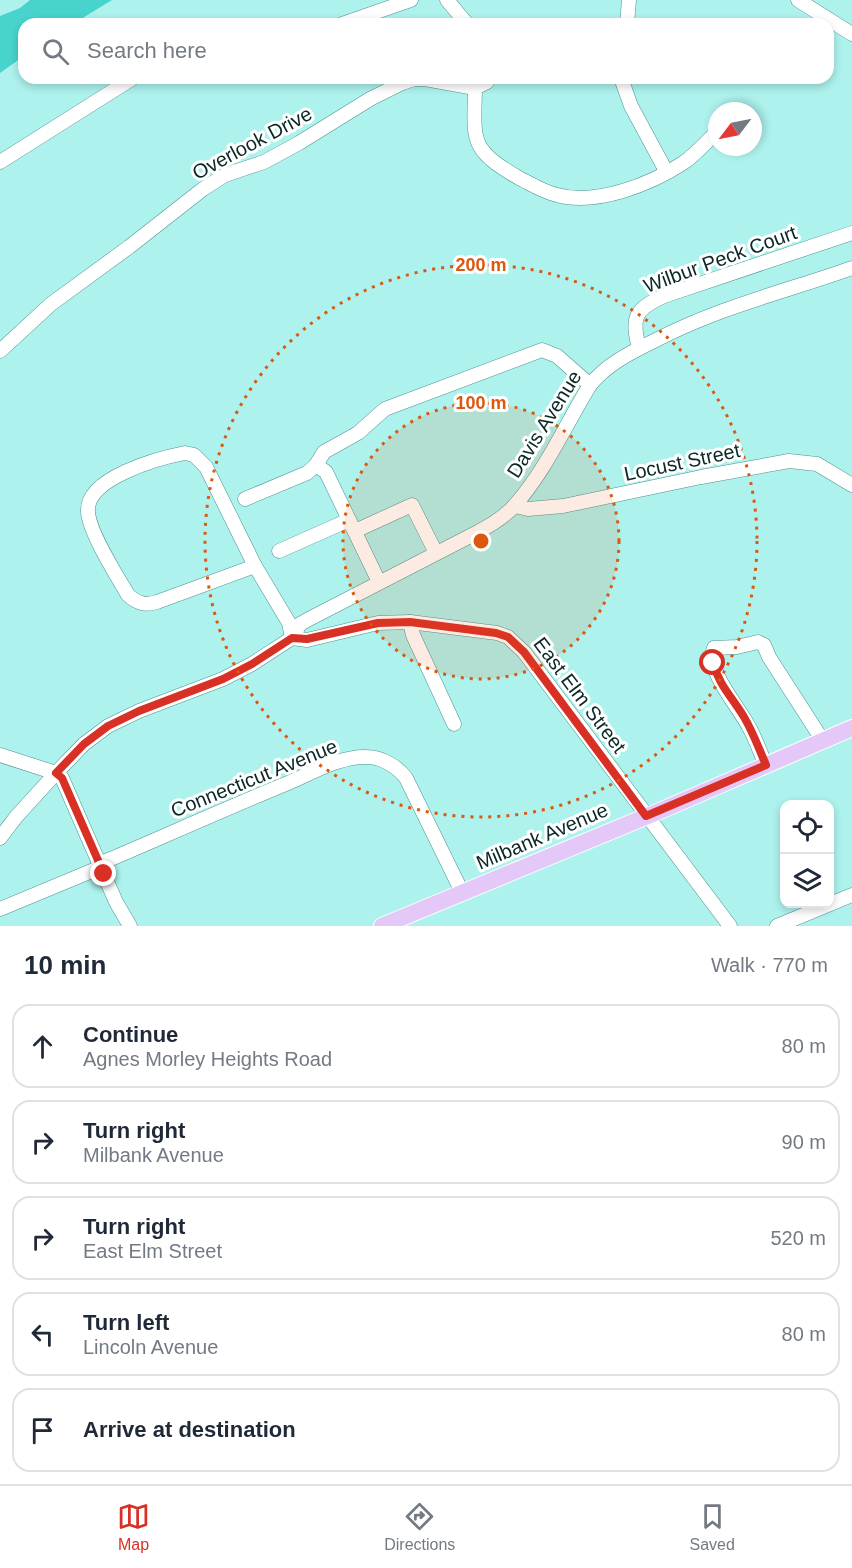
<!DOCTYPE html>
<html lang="en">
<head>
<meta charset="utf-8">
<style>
  :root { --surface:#fff; --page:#f2f2f3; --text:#1f2937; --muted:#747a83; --line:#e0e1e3; --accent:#d93025 }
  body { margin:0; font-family:Helvetica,sans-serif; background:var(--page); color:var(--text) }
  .controls { position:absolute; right:18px; bottom:18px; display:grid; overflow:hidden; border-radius:12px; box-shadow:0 3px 9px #0003 }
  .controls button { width:54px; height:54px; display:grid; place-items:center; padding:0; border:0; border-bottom:2px solid var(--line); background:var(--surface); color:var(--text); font:30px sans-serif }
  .compass { position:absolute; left:708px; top:102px; width:54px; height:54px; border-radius:50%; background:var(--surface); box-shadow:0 3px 9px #0003; rotate:238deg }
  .stop { position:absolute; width:18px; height:18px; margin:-14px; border:4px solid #d93025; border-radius:50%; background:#fff }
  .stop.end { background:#d93025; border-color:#fff; box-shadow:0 2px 6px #0008 }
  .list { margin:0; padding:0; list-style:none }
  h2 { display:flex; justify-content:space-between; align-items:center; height:78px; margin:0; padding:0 24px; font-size:26px }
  h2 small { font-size:20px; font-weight:400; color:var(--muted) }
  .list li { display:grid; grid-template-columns:39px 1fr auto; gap:18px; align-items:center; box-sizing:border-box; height:84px; margin:0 12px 12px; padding:0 12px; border:2px solid var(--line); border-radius:18px }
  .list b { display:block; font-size:22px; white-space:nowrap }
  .list p { margin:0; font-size:20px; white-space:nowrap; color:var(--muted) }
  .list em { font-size:20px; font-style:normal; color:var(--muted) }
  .icon { flex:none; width:33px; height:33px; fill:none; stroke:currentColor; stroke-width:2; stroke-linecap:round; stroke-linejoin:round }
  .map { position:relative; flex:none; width:852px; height:926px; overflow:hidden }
  .search { position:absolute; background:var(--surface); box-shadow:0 3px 9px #0003; left:18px; right:18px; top:18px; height:66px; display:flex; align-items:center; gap:15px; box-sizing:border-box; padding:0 21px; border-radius:18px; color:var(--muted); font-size:22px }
  .sheet { height:558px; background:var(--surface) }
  nav { display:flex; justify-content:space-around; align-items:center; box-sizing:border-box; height:84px; border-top:2px solid var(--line); background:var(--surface); font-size:16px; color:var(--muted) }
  nav a { display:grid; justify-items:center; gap:3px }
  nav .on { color:var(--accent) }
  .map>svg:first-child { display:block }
  .water { fill:#48d4cc }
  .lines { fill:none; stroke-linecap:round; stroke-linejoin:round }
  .minor-casing { stroke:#4e928d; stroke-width:15 }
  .major-casing { stroke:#fff; stroke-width:18 }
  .minor { stroke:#fff; stroke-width:14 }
  .major { stroke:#e4c8f8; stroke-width:16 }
  .route { stroke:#d93025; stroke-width:8 }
  .ring { fill:none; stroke:#dd570d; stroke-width:3; stroke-dasharray:3 6 }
  .labels { text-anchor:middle; stroke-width:6; stroke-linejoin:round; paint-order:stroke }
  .street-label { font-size:20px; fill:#0b2827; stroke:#fff }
  .centre { fill:#dd570d; stroke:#fff; stroke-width:3 }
  .ring-label { font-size:18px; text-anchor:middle; font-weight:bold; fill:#dd570d; stroke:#fff; stroke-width:6; stroke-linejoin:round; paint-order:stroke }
</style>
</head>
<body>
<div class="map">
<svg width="852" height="926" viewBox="0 0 852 926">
  <rect width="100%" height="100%" fill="#adf2ed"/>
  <polygon class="water" points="30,0 112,0 81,19 60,24 24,24 24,56 0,73 0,16 20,8"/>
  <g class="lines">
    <defs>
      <g id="minor">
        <polyline points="447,0 467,24"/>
        <polyline points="798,0 852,34"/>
        <polyline points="342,24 411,0"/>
        <polyline points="627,24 629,0"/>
        <polyline points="621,78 631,106 666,171"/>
        <path d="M475,88C474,141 469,149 519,178C531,184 543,192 557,195C596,206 651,184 683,163C695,155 706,142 717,132"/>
        <polyline points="0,162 133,78"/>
        <path d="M639,348C631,317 635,309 664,296L852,233"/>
        <polyline points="0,351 51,304 129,247 203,189 225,175 264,162 299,143 370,99 402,83 414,79 425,79 475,88 487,82 489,78"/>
        <path d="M185,453L194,455L206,467L255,566L157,602C145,606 137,603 128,595C117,576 89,532 88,512C85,478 159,458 185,453Z"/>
        <polyline points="316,465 326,472 379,582"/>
        <polyline points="245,499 307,473 316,465 324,452 358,433 385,409 542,350 557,356 590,385"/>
        <polyline points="515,506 528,509 563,506 701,477 789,461 817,464 852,485"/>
        <polyline points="355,531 412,505 436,553"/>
        <polyline points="279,551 349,520"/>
        <polyline points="255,566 289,623 292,638"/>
        <polyline points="410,622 413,635 454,724"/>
        <path d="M292,638L300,624L307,620L478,532C491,525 505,517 515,505C546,470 566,424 590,385C607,364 630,353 654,341C719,307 784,292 852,268"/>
        <polyline points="0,755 56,773 62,778 116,902 130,926"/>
        <path d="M766,765C760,753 756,739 749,727C739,707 705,670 714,648L737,647L758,642L764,645L769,657L823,741"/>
        <polyline points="0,838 16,817 56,773 84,744 108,726 139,711 223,679 252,664 292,638 307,640 378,623 410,622 497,633 508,637 524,652 730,926"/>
        <path d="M0,909L94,870L106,861C167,835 227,808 288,783C312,773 340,756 367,757C381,757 397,766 406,778L462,892"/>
        <polyline points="777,926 852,895"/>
      </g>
      <polyline id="major" points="382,926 662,810 852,728"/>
    </defs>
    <use href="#minor" class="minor-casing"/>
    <use href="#major" class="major-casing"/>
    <use href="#minor" class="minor"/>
    <use href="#major" class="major"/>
  </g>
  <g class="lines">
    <path class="route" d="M104,874L62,778L56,773L84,744L108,726L139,711L223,679L252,664L292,638L307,639L378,623L410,622L496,633L508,637L524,652L646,816L766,765C759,749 753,732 744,717C732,697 719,685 713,663"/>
  </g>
  <circle cx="481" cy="541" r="138" fill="#dd570d" fill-opacity=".12"/>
  <g class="ring">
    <circle cx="481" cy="541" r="138"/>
    <circle cx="481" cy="541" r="276"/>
  </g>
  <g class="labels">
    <g class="street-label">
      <text transform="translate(252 143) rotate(-28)" y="7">Overlook Drive</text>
      <text transform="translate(720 259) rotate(-20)" y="7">Wilbur Peck Court</text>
      <text transform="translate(544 424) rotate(-58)" y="7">Davis Avenue</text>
      <text transform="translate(682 462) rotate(-12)" y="7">Locust Street</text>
      <text transform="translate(580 695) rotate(53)" y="7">East Elm Street</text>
      <text transform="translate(254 778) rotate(-22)" y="7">Connecticut Avenue</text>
      <text transform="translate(542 836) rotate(-23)" y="7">Milbank Avenue</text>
    </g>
  </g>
  <circle cx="481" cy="541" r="9" class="centre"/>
  <g class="ring-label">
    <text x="481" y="271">200 m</text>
    <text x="481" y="409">100 m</text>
  </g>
</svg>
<div class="controls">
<button><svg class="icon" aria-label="locate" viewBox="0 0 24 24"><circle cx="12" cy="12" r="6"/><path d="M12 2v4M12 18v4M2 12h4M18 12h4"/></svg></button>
<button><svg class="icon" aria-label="layers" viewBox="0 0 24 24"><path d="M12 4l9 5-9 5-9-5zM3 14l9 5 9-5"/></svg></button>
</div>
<svg class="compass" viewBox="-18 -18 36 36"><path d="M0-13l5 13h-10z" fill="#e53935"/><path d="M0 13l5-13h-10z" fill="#747a83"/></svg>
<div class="stop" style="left:713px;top:663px"></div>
<div class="stop end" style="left:104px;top:874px"></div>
<div class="search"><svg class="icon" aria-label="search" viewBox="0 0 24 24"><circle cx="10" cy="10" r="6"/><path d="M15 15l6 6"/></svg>Search here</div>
</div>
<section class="sheet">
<h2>10 min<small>Walk · 770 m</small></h2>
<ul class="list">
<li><svg class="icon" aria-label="ahead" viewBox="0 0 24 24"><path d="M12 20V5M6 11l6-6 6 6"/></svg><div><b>Continue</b><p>Agnes Morley Heights Road</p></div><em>80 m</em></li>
<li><svg class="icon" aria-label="right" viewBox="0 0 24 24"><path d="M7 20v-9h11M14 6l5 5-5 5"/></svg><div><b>Turn right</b><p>Milbank Avenue</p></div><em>90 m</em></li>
<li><svg class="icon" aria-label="right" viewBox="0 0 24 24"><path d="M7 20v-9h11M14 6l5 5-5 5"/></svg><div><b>Turn right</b><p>East Elm Street</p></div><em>520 m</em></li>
<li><svg class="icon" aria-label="left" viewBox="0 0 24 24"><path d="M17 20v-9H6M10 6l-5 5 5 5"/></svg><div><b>Turn left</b><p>Lincoln Avenue</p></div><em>80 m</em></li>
<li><svg class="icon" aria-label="arrive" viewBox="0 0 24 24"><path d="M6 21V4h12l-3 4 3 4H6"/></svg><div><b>Arrive at destination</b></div></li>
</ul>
</section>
<nav>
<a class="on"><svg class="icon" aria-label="map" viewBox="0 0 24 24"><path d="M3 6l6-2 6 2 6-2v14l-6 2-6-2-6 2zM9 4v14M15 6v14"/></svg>Map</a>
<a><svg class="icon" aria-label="directions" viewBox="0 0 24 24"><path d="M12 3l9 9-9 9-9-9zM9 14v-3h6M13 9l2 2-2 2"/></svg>Directions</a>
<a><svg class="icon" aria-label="saved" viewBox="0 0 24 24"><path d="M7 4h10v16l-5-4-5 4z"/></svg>Saved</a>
</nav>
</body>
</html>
